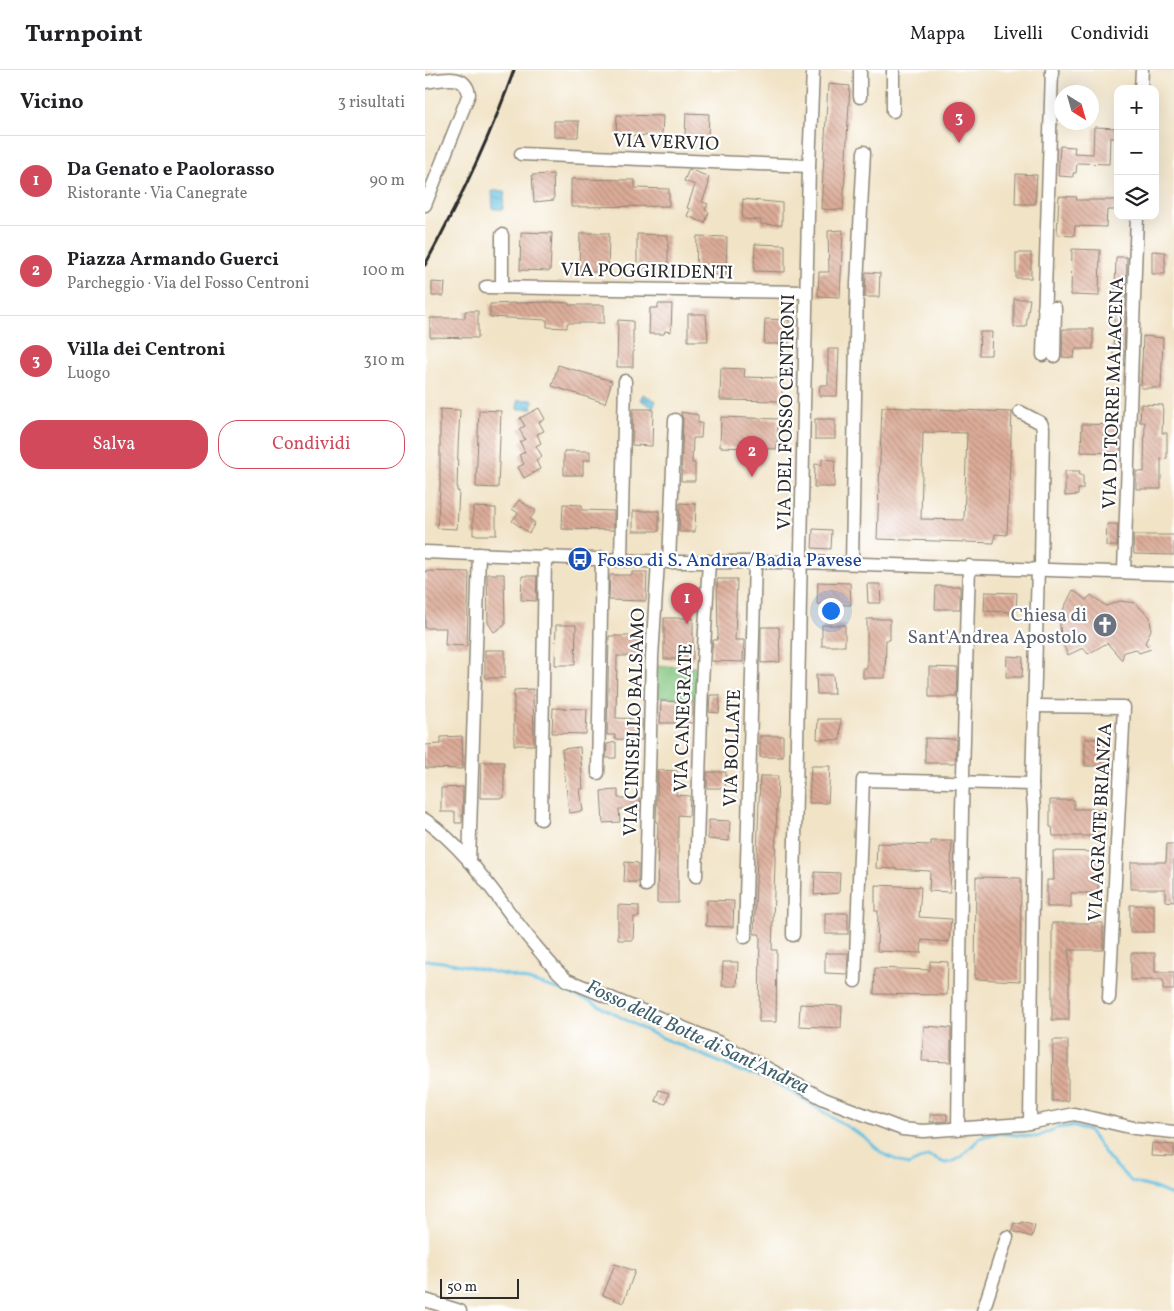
<!DOCTYPE html>
<html lang="it">
<head>
<meta charset="utf-8">
<style>
  :root { --surface:#fff; --page:#f2f2f2; --text:#202124; --muted:#757577; --line:#e0e0e0; --accent:#d1495b }
  body { margin:0; font-family:Vollkorn,serif; background:var(--page); color:var(--text) }
  .controls { position:absolute; right:15px; top:15px; display:grid; overflow:hidden; border-radius:10px; box-shadow:0 5px 20px #0002 }
  .controls button { width:45px; height:45px; display:grid; place-items:center; padding:0; border:0; border-bottom:1px solid var(--line); background:var(--surface); color:var(--text); font:25px sans-serif }
  .compass { position:absolute; left:629px; top:15px; width:45px; height:45px; border-radius:50%; background:var(--surface); box-shadow:0 5px 20px #0002; rotate:143deg }
  .scale { position:absolute; left:15px; bottom:12px; width:79px; box-sizing:border-box; padding-left:5px; border:2px solid #2b2b2b; border-top:0; font-size:14px; line-height:18px; white-space:nowrap; color:#2b2b2b; -webkit-text-stroke:4px #fff; paint-order:stroke }
  .you { position:absolute; left:405px; top:540px; width:18px; height:18px; margin:-12px; border:4px solid #fff; border-radius:50%; background:#1a73e8; box-shadow:0 0 0 8px #1a73e833 }
  .badge { display:grid; place-items:center; width:32px; height:32px; border-radius:50%; background:var(--accent); color:#fff; font-size:16px; font-weight:700 }
  .pin { position:absolute; translate:-50% -41px; filter:drop-shadow(0 1px 2px #0008) }
  .pin::after { content:''; position:absolute; top:26px; width:18px; height:15px; background:inherit; clip-path:polygon(0 0,100% 0,50% 100%) }
  .list { margin:0; padding:0; list-style:none }
  h2 { display:flex; justify-content:space-between; align-items:center; height:65px; margin:0; padding:0 20px; font-size:21px }
  h2 small { font-size:16px; font-weight:400; color:var(--muted) }
  .list li { display:grid; grid-template-columns:32px 1fr auto; gap:15px; align-items:center; box-sizing:border-box; height:90px; padding:0 20px; border-top:1px solid var(--line) }
  .list b { display:block; font-size:19px; white-space:nowrap }
  .list p { margin:0; font-size:16px; white-space:nowrap; color:var(--muted) }
  .list em { font-size:16px; font-style:normal; color:var(--muted) }
  .actions { display:flex; gap:10px; padding:15px 20px }
  .actions a { flex:1; padding:11px 0; border:1px solid var(--accent); border-radius:20px; text-align:center; font-size:18px; color:var(--accent) }
  .actions .main { background:var(--accent); color:#fff }
  .icon { flex:none; width:28px; height:28px; fill:none; stroke:currentColor; stroke-width:2; stroke-linecap:round; stroke-linejoin:round }
  .map { position:relative; flex:none; width:749px; height:1241px; overflow:hidden }
  header { display:flex; align-items:center; gap:30px; box-sizing:border-box; height:70px; padding:0 25px; background:var(--surface); border-bottom:1px solid var(--line) }
  header strong { font-size:24px }
  nav { display:flex; gap:28px; margin-inline-start:auto; font-size:18px }
  main { display:flex }
  aside { flex:1; background:var(--surface) }
  .map>svg:first-child { display:block }
  .park { fill:#83c680; stroke:#577856 }
  .water { fill:url(#water-ripples); stroke:#487686 }
  .lines { fill:none; stroke-linecap:round; stroke-linejoin:round }
  .stream { stroke:#64c1e2; stroke-width:3 }
  .building { fill:url(#building-back-hatch); fill-rule:evenodd }
  .minor-casing { stroke:#8e8778; stroke-width:15 }
  .minor { stroke:#fff; stroke-width:12 }
  .rail { stroke:#2b2b2b; stroke-width:3 }
  .labels { text-anchor:middle; stroke-width:4.5; stroke-linejoin:round; paint-order:stroke }
  .street-label { font-size:19px; fill:#2b2b2b; stroke:#fff }
  .transit-label { font-size:19px; fill:#164399; stroke:#fff; text-anchor:start }
  .worship-label { font-size:19px; fill:#5b616d; stroke:#fff; text-anchor:end }
  .water-label { font-size:20px; font-style:italic; fill:#3f606b; stroke:#fff }
</style>
</head>
<body>
<header>
<strong>Turnpoint</strong>
<nav><a>Mappa</a><a>Livelli</a><a>Condividi</a></nav>
</header>
<main>
<aside>
<h2>Vicino<small>3 risultati</small></h2>
<ul class="list">
<li><span class="badge">1</span><div><b>Da Genato e Paolorasso</b><p>Ristorante · Via Canegrate</p></div><em>90 m</em></li>
<li><span class="badge">2</span><div><b>Piazza Armando Guerci</b><p>Parcheggio · Via del Fosso Centroni</p></div><em>100 m</em></li>
<li><span class="badge">3</span><div><b>Villa dei Centroni</b><p>Luogo</p></div><em>310 m</em></li>
</ul>
<div class="actions"><a class="main">Salva</a><a>Condividi</a></div>
</aside>
<div class="map">
<svg width="749" height="1241" viewBox="0 0 749 1241">
  <defs>
    <pattern id="water-ripples" width="26" height="14" patternUnits="userSpaceOnUse" patternTransform="scale(1.25)"><rect width="26" height="14" fill="#64c1e2"/><path d="M2 4q2-2 4 0t4 0M15 11q2-2 4 0t4 0" fill="none" stroke="#539db7"/></pattern>
    <pattern id="building-back-hatch" width="6" height="6" patternUnits="userSpaceOnUse" patternTransform="scale(1.25)"><rect width="6" height="6" fill="#dcac98"/><path d="M-1 5l2 2M0 0l6 6M5-1l2 2" fill="none" stroke="#b38c7c"/></pattern>
  </defs>
  <rect width="100%" height="100%" fill="#fff"/>
  <filter id="ink" filterUnits="userSpaceOnUse"><feTurbulence type="fractalNoise" baseFrequency=".02" numOctaves="2"/><feDisplacementMap in="SourceGraphic" scale="10" xChannelSelector="R" yChannelSelector="G"/><feConvolveMatrix kernelMatrix="1 2 1 2 8 2 1 2 1" color-interpolation-filters="sRGB"/></filter>
  <filter id="wash" filterUnits="userSpaceOnUse"><feTurbulence type="fractalNoise" baseFrequency=".0096" numOctaves="4" result="noise"/><feDisplacementMap in="SourceGraphic" scale="20" xChannelSelector="R" yChannelSelector="G"/><feGaussianBlur stdDeviation="1.12" result="paint"/><feColorMatrix in="noise" values="0 0 0 0 0 0 0 0 0 0 0 0 0 0 0 0 0 1.4 0 .05"/><feComposite in="paint" operator="in"/></filter>
  <g filter="url(#wash)">
    <rect width="100%" height="100%" fill="#f1e3c6"/>
    <polygon class="park" points="231,596 273,597 272,628 230,627"/>
    <g class="water">
      <polygon points="67,121 80,121 78,139 68,139"/>
      <polygon points="218,324 231,331 228,337 215,330"/>
      <polygon points="93,330 108,330 107,339 92,339"/>
    </g>
    <g class="lines">
      <polyline class="stream" points="0,890 26,893 92,907 136,920 165,931 224,962 315,1001 331,1004 358,1017 439,1067 458,1084 483,1095 503,1086 520,1093 527,1092 535,1088 555,1068 572,1063 612,1067 632,1058 647,1056 664,1061 685,1090 707,1112 730,1118 749,1126"/>
    </g>
    <g id="blocks">
      <g class="building">
        <polygon points="403,14 425,16 418,140 396,139"/>
        <polygon points="261,43 284,44 283,67 260,66"/>
        <polygon points="192,45 238,46 237,66 191,65"/>
        <polygon points="129,51 154,51 153,67 129,67"/>
        <polygon points="669,57 693,58 693,68 685,68 684,94 652,93 651,103 648,103 648,107 633,106 635,76 650,77 649,83 668,84"/>
        <polygon points="264,99 284,107 282,113 284,114 277,132 283,134 280,140 284,142 280,153 262,146 265,139 262,138 270,115 259,111"/>
        <polygon points="128,104 129,130 109,132 107,105"/>
        <polygon points="591,104 612,105 610,134 590,134"/>
        <polygon points="146,109 210,110 210,118 244,119 244,136 146,137"/>
        <polygon points="634,126 652,127 651,130 693,130 693,140 682,140 681,157 650,156 649,166 632,165"/>
        <polygon points="318,129 357,133 357,155 336,154 336,150 317,149"/>
        <polygon points="418,160 415,227 393,226 394,202 404,202 403,161"/>
        <polygon points="96,162 127,163 125,201 95,200"/>
        <polygon points="155,163 184,163 183,202 154,202"/>
        <polygon points="212,164 243,165 243,204 212,204"/>
        <polygon points="272,166 302,167 301,205 271,204"/>
        <polygon points="330,174 360,175 360,202 329,201"/>
        <polygon points="647,179 675,180 674,226 646,225"/>
        <polygon points="727,181 740,182 740,204 727,204"/>
        <rect x="591" y="183" width="15" height="25"/>
        <polygon points="691,187 702,187 699,286 688,285"/>
        <polygon points="441,202 455,203 454,227 440,227"/>
        <polygon points="7,212 20,213 19,226 7,226"/>
        <polygon points="589,229 605,229 601,257 589,257"/>
        <polygon points="124,232 144,233 143,235 179,235 179,253 142,253 142,258 122,257 122,250 65,247 65,234"/>
        <polygon points="233,234 247,234 246,262 240,261 239,264 224,264 225,238 233,238"/>
        <polygon points="40,241 53,241 53,268 5,267 5,248 40,248"/>
        <polygon points="263,244 281,244 283,271 263,271"/>
        <polygon points="340,249 364,250 364,274 339,274"/>
        <polygon points="193,250 208,251 208,297 192,297"/>
        <polygon points="638,259 668,259 668,279 650,279 649,288 637,287"/>
        <polygon points="555,262 567,262 566,285 554,285"/>
        <polygon points="718,266 738,268 736,318 716,318"/>
        <polygon points="403,279 414,279 412,326 394,326 395,315 403,315"/>
        <polygon points="133,295 187,311 180,333 127,316"/>
        <polygon points="296,298 320,299 319,307 357,308 357,331 295,330"/>
        <polygon points="716,334 738,335 737,363 742,363 742,388 736,389 736,419 711,419 711,401 719,402 720,352 715,352"/>
        <path d="M457,337L587,342L582,465L570,464L569,473L452,469ZM498,362L542,363L539,450L496,449Z"/>
        <polygon points="114,338 120,349 114,352 119,361 112,364 116,373 111,376 117,386 111,390 115,399 99,408 93,397 99,394 94,385 100,382 95,372 100,369 94,359 100,356 95,348"/>
        <polygon points="15,339 35,340 33,378 32,421 34,421 32,459 12,458 15,420"/>
        <polygon points="208,339 228,339 227,376 207,375"/>
        <polygon points="54,340 76,341 73,418 51,417"/>
        <polygon points="256,342 273,345 273,353 277,353 276,368 268,368 267,393 270,393 270,411 256,411 258,350"/>
        <polygon points="296,347 353,349 352,379 295,377"/>
        <rect x="390" y="349" width="20" height="20"/>
        <polygon points="657,354 696,355 695,383 656,382"/>
        <polygon points="139,381 165,381 165,390 158,390 158,405 139,405"/>
        <polygon points="397,389 410,390 409,417 389,417 390,394 397,395"/>
        <polygon points="640,401 655,401 654,405 658,405 658,419 653,419 653,425 640,426"/>
        <polygon points="94,430 111,441 105,449 110,453 104,463 87,451 93,443 87,439"/>
        <polygon points="255,433 271,434 270,462 254,462"/>
        <polygon points="138,434 157,435 157,440 189,441 189,460 137,459"/>
        <polygon points="48,437 71,438 71,465 48,465"/>
        <rect x="208" y="441" width="26" height="20"/>
        <polygon points="682,454 693,454 692,476 681,476"/>
        <polygon points="388,459 407,460 406,479 387,478"/>
        <polygon points="708,465 749,465 749,485 709,484"/>
        <polygon points="0,501 44,502 42,576 20,575 21,558 0,558"/>
        <polygon points="207,502 222,502 221,531 184,530 185,505 207,505"/>
        <polygon points="62,504 79,504 80,555 69,562 63,553"/>
        <polygon points="97,506 112,506 111,531 96,530"/>
        <polygon points="292,509 312,509 310,570 319,570 318,592 286,591 288,570 292,570 293,565"/>
        <polygon points="393,512 425,513 426,535 392,534"/>
        <polygon points="442,514 455,514 456,533 443,533"/>
        <polygon points="511,516 535,516 535,539 510,539"/>
        <polygon points="648,520 661,530 666,525 681,536 695,531 710,533 725,547 726,560 720,573 726,579 714,583 711,579 699,582 697,590 682,573 663,584 658,578 643,585 636,570 635,554 637,542"/>
        <polygon points="560,522 592,523 591,542 559,541"/>
        <rect x="239" y="548" width="29" height="41"/>
        <polygon points="442,549 465,549 465,570 461,570 460,608 438,608 438,598 442,598"/>
        <polygon points="131,555 151,555 150,595 130,595"/>
        <rect x="397" y="555" width="23" height="21"/>
        <polygon points="336,557 354,557 355,592 336,593"/>
        <polygon points="184,566 215,566 215,586 192,586 191,648 217,649 217,670 190,669 190,665 182,665"/>
        <rect x="60" y="580" width="20" height="28"/>
        <polygon points="582,586 598,587 597,607 581,607"/>
        <polygon points="504,597 533,598 532,627 504,627"/>
        <polygon points="391,605 408,605 409,624 392,624"/>
        <polygon points="108,619 109,675 89,675 89,620"/>
        <polygon points="285,625 295,625 294,643 284,642"/>
        <polygon points="236,631 268,632 268,653 235,653"/>
        <polygon points="128,638 162,639 161,664 127,663"/>
        <polygon points="393,649 416,649 415,670 392,669"/>
        <polygon points="37,666 38,699 0,698 0,675 16,674 16,667"/>
        <rect x="335" y="666" width="23" height="21"/>
        <polygon points="500,668 531,669 530,693 500,693"/>
        <rect x="660" y="669" width="24" height="27"/>
        <polygon points="191,672 191,688 181,688 182,674"/>
        <polygon points="155,677 158,719 155,719 158,741 144,743 137,679"/>
        <polygon points="56,692 79,692 79,728 55,728"/>
        <polygon points="386,696 405,696 403,733 384,733"/>
        <polygon points="233,700 252,701 251,725 265,726 264,746 253,745 253,833 232,833 233,752 231,752"/>
        <polygon points="282,702 301,702 300,718 282,718"/>
        <polygon points="335,706 353,706 347,880 352,880 351,952 334,952 335,864 329,864"/>
        <polygon points="38,717 37,753 30,753 30,742 16,742 16,718"/>
        <polygon points="193,720 193,728 215,728 215,739 194,739 195,752 178,753 176,721"/>
        <polygon points="625,730 649,730 649,739 681,739 681,766 628,766 627,757 625,757"/>
        <polygon points="284,750 305,751 304,771 283,769"/>
        <polygon points="506,771 527,771 525,822 504,821 505,801 451,798 452,773 506,775"/>
        <polygon points="742,774 749,774 749,832 740,831 740,819 706,819 706,792 741,792"/>
        <polygon points="628,781 674,782 673,823 646,823 646,837 622,837 622,810 629,810"/>
        <polygon points="200,792 213,793 213,812 199,812"/>
        <polygon points="390,802 415,803 414,823 389,825"/>
        <polygon points="551,807 596,808 595,911 550,909"/>
        <polygon points="450,815 496,817 494,847 526,849 524,872 497,870 496,883 452,881 453,841 450,841"/>
        <polygon points="282,830 309,831 308,857 281,856"/>
        <polygon points="193,835 214,836 214,847 209,847 208,870 193,870"/>
        <rect x="705" y="835" width="24" height="27"/>
        <rect x="400" y="843" width="23" height="21"/>
        <polygon points="627,853 678,853 678,880 644,880 644,950 627,950"/>
        <polygon points="400,883 423,883 422,904 400,903"/>
        <polygon points="706,883 730,883 730,902 749,902 749,920 738,920 738,910 706,910"/>
        <polygon points="505,891 523,892 522,925 449,924 450,898 505,900"/>
        <polygon points="298,892 313,892 312,916 297,916"/>
        <polygon points="375,934 417,936 416,958 374,956"/>
        <polygon points="499,956 526,958 526,992 497,991"/>
        <polygon points="628,970 643,970 643,1031 627,1031"/>
        <polygon points="234,1020 244,1023 241,1034 230,1031"/>
        <polygon points="505,1044 522,1044 522,1051 505,1052"/>
        <polygon points="727,1073 749,1075 749,1087 726,1086"/>
        <polygon points="597,1152 610,1156 607,1167 587,1161 589,1153 596,1155"/>
        <polygon points="190,1194 210,1201 198,1233 178,1225"/>
      </g>
    </g>
  </g>
  <g filter="url(#ink)">
    <use href="#blocks" fill-opacity="0" stroke="#8e8778" stroke-width="1"/>
    <g class="lines">
      <defs>
        <g id="minor">
          <path d="M0,12C16,10 40,2 44,24L0,135"/>
          <polyline points="716,19 717,0"/>
          <polyline points="435,27 435,0"/>
          <polyline points="468,41 468,0"/>
          <polyline points="96,84 384,96"/>
          <polyline points="61,217 381,222"/>
          <polyline points="77,217 77,165"/>
          <polyline points="619,238 630,238 629,286"/>
          <polyline points="618,285 627,0"/>
          <polyline points="595,342 616,353 618,358 616,498"/>
          <polyline points="0,482 244,492 376,492 749,504"/>
          <polyline points="196,489 200,311"/>
          <polyline points="244,492 250,350"/>
          <polyline points="427,493 432,214 439,82"/>
          <polyline points="699,500 712,146"/>
          <polyline points="609,636 699,637 684,928"/>
          <polyline points="173,703 177,488"/>
          <polyline points="607,714 613,498"/>
          <polyline points="116,749 120,486"/>
          <path d="M0,750C45,781 74,832 108,873C119,886 129,900 142,910L295,973L399,1029L477,1059L498,1061L599,1054L649,1044L709,1058L749,1062"/>
          <polyline points="44,792 54,484"/>
          <polyline points="271,806 277,613 284,491"/>
          <polyline points="221,815 227,587 233,491"/>
          <polyline points="368,865 384,96 388,0"/>
          <polyline points="320,867 330,491"/>
          <polyline points="430,911 438,710 607,714 609,740 605,1053"/>
          <polyline points="533,1059 537,739 544,496"/>
          <polyline points="0,1230 35,1241"/>
          <polyline points="558,1241 582,1167"/>
        </g>
      </defs>
      <use href="#minor" class="minor-casing"/>
      <use href="#minor" class="minor"/>
      <path class="rail" d="M0,195C34,132 65,68 89,0"/>
    </g>
  </g>
  <defs>
    <symbol id="bus-disc" viewBox="-11 -11 22 22"><circle r="9.5" fill="#1a4fb4" stroke="#fff"/><path d="M-5-6H5V4H4V6H2V4H-2V6H-4V4H-5ZM-3.5-4V0h7V-4ZM-3.5 1.2v1.5H-2V1.2ZM2 1.2v1.5H3.5V1.2Z" fill="#fff"/></symbol>
    <symbol id="church-disc" viewBox="-11 -11 22 22"><circle r="9.5" fill="#6b7280" stroke="#fff"/><path d="M-1.2-6h2.4v3.5h3.3v2.4h-3.3V6h-2.4V-.1h-3.3v-2.4h3.3Z" fill="#fff"/></symbol>
  </defs>
  <g fill-rule="evenodd">
    <use href="#bus-disc" x="141" y="475" width="28" height="28"/>
    <use href="#church-disc" x="666" y="541" width="28" height="28"/>
  </g>
  <g class="labels">
    <g class="street-label">
      <text transform="translate(241 71) rotate(2)" y="7">VIA VERVIO</text>
      <text transform="translate(222 200) rotate(1)" y="7">VIA POGGIRIDENTI</text>
      <text transform="translate(687 323) rotate(-88)" y="7">VIA DI TORRE MALACENA</text>
      <text transform="translate(360 342) rotate(-89)" y="7">VIA DEL FOSSO CENTRONI</text>
      <text transform="translate(257 648) rotate(-88)" y="7">VIA CANEGRATE</text>
      <text transform="translate(208 652) rotate(-88)" y="7">VIA CINISELLO BALSAMO</text>
      <text transform="translate(306 678) rotate(-88)" y="7">VIA BOLLATE</text>
      <text transform="translate(674 752) rotate(-87)" y="7">VIA AGRATE BRIANZA</text>
    </g>
    <g class="transit-label">
      <text x="172" y="496">Fosso di S. Andrea/Badia Pavese</text>
    </g>
    <g class="worship-label">
      <text x="662" y="551">Chiesa di<tspan x="662" dy="22">Sant'Andrea Apostolo</tspan></text>
    </g>
    <g class="water-label">
      <text transform="translate(273 966) rotate(25)" y="7">Fosso della Botte di Sant'Andrea</text>
    </g>
  </g>
</svg>
<div class="controls">
<button>+</button>
<button>−</button>
<button><svg class="icon" aria-label="layers" viewBox="0 0 24 24"><path d="M12 4l9 5-9 5-9-5zM3 14l9 5 9-5"/></svg></button>
</div>
<svg class="compass" viewBox="-18 -18 36 36"><path d="M0-13l5 13h-10z" fill="#e53935"/><path d="M0 13l5-13h-10z" fill="#757577"/></svg>
<div class="scale">50 m</div>
<div class="you"></div>
<div class="pin badge" style="left:262px;top:554px">1</div>
<div class="pin badge" style="left:327px;top:407px">2</div>
<div class="pin badge" style="left:534px;top:73px">3</div>
</div>
</main>
</body>
</html>
